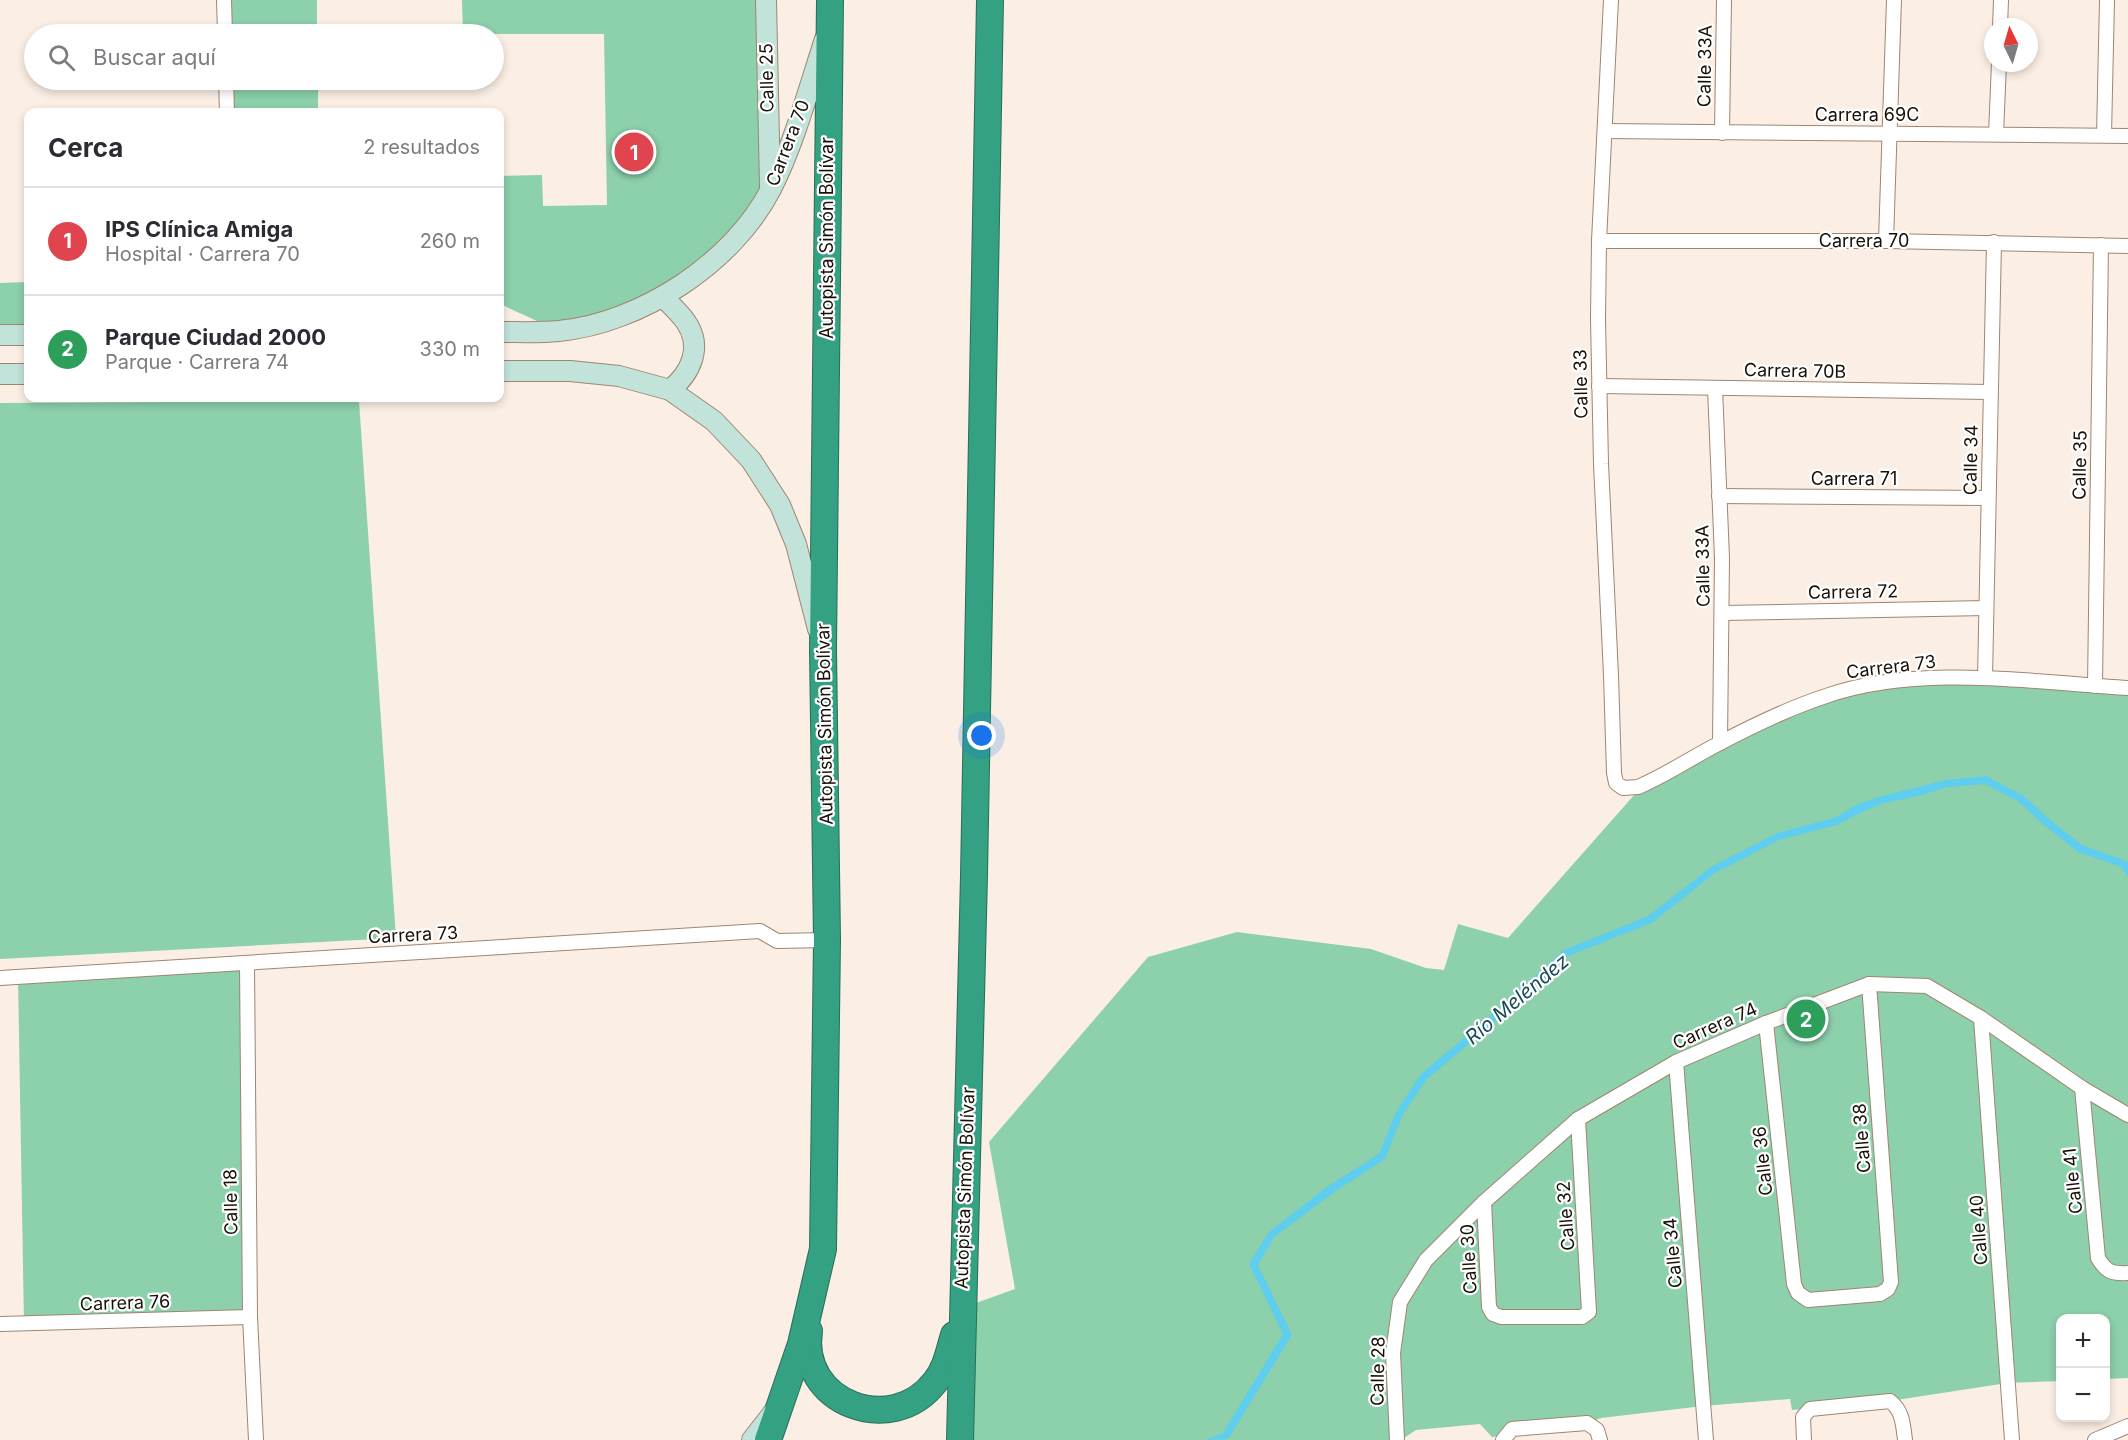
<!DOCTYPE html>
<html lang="es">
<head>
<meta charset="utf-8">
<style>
  :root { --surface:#fff; --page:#f2f2f3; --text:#2b2b33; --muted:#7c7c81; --line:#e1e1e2; --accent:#111827 }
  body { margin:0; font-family:Inter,sans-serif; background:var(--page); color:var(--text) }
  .controls { position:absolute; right:18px; bottom:18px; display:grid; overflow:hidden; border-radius:12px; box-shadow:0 3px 9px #0003 }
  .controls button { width:54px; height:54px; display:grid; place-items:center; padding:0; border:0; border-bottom:2px solid var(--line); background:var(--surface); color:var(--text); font:30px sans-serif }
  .compass { position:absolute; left:1984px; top:18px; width:54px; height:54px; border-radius:50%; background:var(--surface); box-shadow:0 3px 9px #0003; rotate:355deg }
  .you { position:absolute; left:982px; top:736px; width:21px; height:21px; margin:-15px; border:4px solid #fff; border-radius:50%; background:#1a73e8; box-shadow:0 0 0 9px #1a73e833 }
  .badge { display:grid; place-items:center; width:39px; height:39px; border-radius:50%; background:var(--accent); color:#fff; font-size:20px; font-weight:700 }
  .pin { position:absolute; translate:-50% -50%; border:3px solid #fff; box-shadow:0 2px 6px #0006 }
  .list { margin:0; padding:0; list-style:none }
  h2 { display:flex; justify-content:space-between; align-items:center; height:78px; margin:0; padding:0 24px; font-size:26px }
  h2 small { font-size:20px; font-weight:400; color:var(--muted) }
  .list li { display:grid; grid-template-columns:39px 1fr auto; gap:18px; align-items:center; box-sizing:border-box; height:108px; padding:0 24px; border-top:2px solid var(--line) }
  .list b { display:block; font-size:22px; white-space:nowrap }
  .list p { margin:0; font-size:20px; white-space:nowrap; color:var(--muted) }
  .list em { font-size:20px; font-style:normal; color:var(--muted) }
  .icon { flex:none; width:33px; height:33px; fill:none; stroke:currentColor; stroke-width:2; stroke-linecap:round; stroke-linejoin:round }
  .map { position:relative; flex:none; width:2128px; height:1440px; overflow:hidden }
  .search { position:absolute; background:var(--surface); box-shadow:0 3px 9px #0003; left:24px; top:24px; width:480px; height:66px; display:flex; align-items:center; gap:15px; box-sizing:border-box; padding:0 21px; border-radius:33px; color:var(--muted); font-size:22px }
  .panel { position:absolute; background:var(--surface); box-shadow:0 3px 9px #0003; left:24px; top:108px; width:480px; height:294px; border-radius:12px }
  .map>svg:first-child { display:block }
  .green { fill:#8cd0ac }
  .water { fill:#5ecdee }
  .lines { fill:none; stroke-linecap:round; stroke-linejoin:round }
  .street-casing { stroke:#a0856f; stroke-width:16 }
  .secondary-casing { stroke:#a0856f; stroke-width:22 }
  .highway-casing { stroke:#2a6e57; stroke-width:28 }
  .street { stroke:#fff; stroke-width:14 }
  .secondary { stroke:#c2e3da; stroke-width:20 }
  .highway { stroke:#33a182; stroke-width:26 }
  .labels { text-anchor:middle; stroke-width:4.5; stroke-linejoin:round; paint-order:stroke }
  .street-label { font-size:18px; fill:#180f07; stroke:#fff }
  .water-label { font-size:20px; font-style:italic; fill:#174856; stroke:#fff }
</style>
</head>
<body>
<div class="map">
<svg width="2128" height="1440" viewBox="0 0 2128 1440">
  <rect width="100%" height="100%" fill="#fbefe5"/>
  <g class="green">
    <polygon points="224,0 317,0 317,34 225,34"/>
    <polygon points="462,0 766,0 770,191 740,233 663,297 559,331 500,304 500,176 542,175 543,206 607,205 604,34 463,34"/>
    <polygon points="226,80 318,80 318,112 227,112"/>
    <polygon points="28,282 28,335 0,335 0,283"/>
    <polygon points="359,401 396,938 0,959 0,403"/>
    <polygon points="1892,681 2128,688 2128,1378 2106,1379 2106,1318 2060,1318 2060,1381 2007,1383 1890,1401 1792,1410 1790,1399 1703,1406 1601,1418 1587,1423 1492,1437 1480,1424 1416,1430 1401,1440 960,1440 962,1308 1015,1289 989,1142 1148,957 1237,932 1371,949 1426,968 1444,970 1458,924 1508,938 1643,785 1759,724"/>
    <polygon points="247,963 250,1317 24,1324 18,977"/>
  </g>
  <polygon class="water" points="1986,776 2024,796 2049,819 2082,845 2126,861 2128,864 2128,877 2121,867 2078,852 2044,825 2019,802 1985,784 1947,787 1919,796 1884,803 1862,812 1837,825 1779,840 1715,873 1652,923 1568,956 1489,1027 1426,1080 1402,1116 1385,1159 1333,1193 1274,1237 1258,1265 1292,1335 1228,1439 1205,1440 1223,1433 1283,1334 1249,1264 1269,1232 1328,1186 1379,1154 1396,1112 1420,1075 1484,1021 1564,950 1648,916 1711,867 1777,833 1834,818 1858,804 1882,796 1946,780"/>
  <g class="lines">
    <defs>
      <g id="street">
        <polyline points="224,0 225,34"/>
        <path d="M1611,0L1599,241L1598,319L1601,464L1611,675L1614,773L1616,783L1623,788L1638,787C1666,775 1691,758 1718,744C1752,726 1789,708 1826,696C1918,664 2032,682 2128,688"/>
        <polyline points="2000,27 2001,0"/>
        <polyline points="226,80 227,112"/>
        <polyline points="1606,131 2128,136"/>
        <polyline points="1722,133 1724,0"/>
        <polyline points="1996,134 1999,63"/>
        <polyline points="2104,135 2107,0"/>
        <polyline points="1599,241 1886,241 2128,246"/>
        <polyline points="1886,241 1894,0"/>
        <polyline points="1599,386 1990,392"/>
        <polyline points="1715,388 1722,558 1720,743"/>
        <polyline points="1719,496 1988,498"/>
        <polyline points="1722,613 1986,608"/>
        <polyline points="1985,678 1994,242"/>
        <polyline points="2095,686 2101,245"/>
        <polyline points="247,963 250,1317 256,1440"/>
        <polyline points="0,978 760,931 777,941 827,940"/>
        <polyline points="1981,1018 2012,1440"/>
        <polyline points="1766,1023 1794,1284 1798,1293 1808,1300 1880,1294 1888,1289 1891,1282 1869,984"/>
        <polyline points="1676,1062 1706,1440"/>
        <path d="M2082,1088L2098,1258C2106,1272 2112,1274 2128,1273"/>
        <polyline points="1484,1202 1489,1307 1493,1314 1501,1317 1582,1317 1589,1312 1578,1119"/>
        <polyline points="0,1324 250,1317"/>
        <polyline points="1397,1440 1393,1353 1400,1302 1426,1260 1484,1202 1578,1119 1676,1062 1766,1023 1869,984 1927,986 1981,1018 2082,1088 2128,1115"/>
        <polyline points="1503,1440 1512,1429 1587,1423 1597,1430 1600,1440"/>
        <path d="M1804,1440L1803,1417L1810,1409L1890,1401C1903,1411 1903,1425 1905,1440"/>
        <polyline points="2095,1440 2128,1426"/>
      </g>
      <g id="secondary">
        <polyline points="766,0 770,186"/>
        <path d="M663,297C671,305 680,313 686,322C703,347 691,373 670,390"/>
        <path d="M500,332C519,332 539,333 559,331C641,323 733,263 771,189C794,144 809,88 825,39"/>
        <polyline points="0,335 28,335"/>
        <polyline points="500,371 570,371 619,376 670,390 714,421 751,460 780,505 796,544 818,629"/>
        <polyline points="0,374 28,374"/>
        <polyline points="752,1440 773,1413"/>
      </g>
      <g id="highway">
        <path d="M809,1331C798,1403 892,1438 935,1382C946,1369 949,1351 954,1335"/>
        <polyline points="768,1440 801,1344 823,1249 827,940 823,649 830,0"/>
        <polyline points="960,1440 974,876 990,0"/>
      </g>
    </defs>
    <use href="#street" class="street-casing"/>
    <use href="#secondary" class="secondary-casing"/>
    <use href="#highway" class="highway-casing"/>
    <use href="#street" class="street"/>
    <use href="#secondary" class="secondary"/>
    <use href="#highway" class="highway"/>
  </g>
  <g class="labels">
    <g class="street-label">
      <text transform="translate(1705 66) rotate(-89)" y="6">Calle 33A</text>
      <text transform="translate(767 78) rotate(-91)" y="6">Calle 25</text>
      <text x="1867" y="121">Carrera 69C</text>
      <text transform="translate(788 143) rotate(-69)" y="6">Carrera 70</text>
      <text transform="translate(827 238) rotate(-90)" y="6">Autopista Simón Bolívar</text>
      <text x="1864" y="247">Carrera 70</text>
      <text transform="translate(1795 371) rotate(1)" y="6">Carrera 70B</text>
      <text transform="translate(1581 384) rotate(-91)" y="6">Calle 33</text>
      <text transform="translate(1971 460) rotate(-89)" y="6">Calle 34</text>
      <text transform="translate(2080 465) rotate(-89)" y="6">Calle 35</text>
      <text x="1854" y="485">Carrera 71</text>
      <text transform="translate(1703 566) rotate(-91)" y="6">Calle 33A</text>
      <text transform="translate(1853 592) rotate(-1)" y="6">Carrera 72</text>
      <text transform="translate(1891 667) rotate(-7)" y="6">Carrera 73</text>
      <text transform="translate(825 724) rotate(-91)" y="6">Autopista Simón Bolívar</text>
      <text transform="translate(413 935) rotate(-3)" y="6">Carrera 73</text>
      <text transform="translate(1715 1026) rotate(-24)" y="6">Carrera 74</text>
      <text transform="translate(1862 1138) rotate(-94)" y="6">Calle 38</text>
      <text transform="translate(1763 1161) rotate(-96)" y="6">Calle 36</text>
      <text transform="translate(2073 1181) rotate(-96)" y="6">Calle 41</text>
      <text transform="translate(965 1188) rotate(-88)" y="6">Autopista Simón Bolívar</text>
      <text transform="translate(231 1202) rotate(-91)" y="6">Calle 18</text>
      <text transform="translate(1566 1216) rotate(-94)" y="6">Calle 32</text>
      <text transform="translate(1979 1230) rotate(-94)" y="6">Calle 40</text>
      <text transform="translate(1673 1253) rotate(-95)" y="6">Calle 34</text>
      <text transform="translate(1469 1259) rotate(-93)" y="6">Calle 30</text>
      <text transform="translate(125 1303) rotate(-2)" y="6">Carrera 76</text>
      <text transform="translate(1378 1371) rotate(-89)" y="6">Calle 28</text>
    </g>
    <g class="water-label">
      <text transform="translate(1517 999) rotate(-40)" y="7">Río Meléndez</text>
    </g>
  </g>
</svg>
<div class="controls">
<button>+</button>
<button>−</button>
</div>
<svg class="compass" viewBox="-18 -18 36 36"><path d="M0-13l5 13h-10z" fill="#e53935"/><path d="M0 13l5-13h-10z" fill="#7c7c81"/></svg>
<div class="you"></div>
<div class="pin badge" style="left:634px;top:152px;background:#e0444e">1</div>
<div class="pin badge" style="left:1806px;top:1019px;background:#2e9e5b">2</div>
<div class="search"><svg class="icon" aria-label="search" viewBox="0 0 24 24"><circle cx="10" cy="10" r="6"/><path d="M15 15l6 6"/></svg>Buscar aquí</div>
<section class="panel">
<h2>Cerca<small>2 resultados</small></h2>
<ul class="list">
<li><span class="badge" style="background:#e0444e">1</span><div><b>IPS Clínica Amiga</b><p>Hospital · Carrera 70</p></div><em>260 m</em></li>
<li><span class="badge" style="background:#2e9e5b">2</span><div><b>Parque Ciudad 2000</b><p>Parque · Carrera 74</p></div><em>330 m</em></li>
</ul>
</section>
</div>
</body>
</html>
